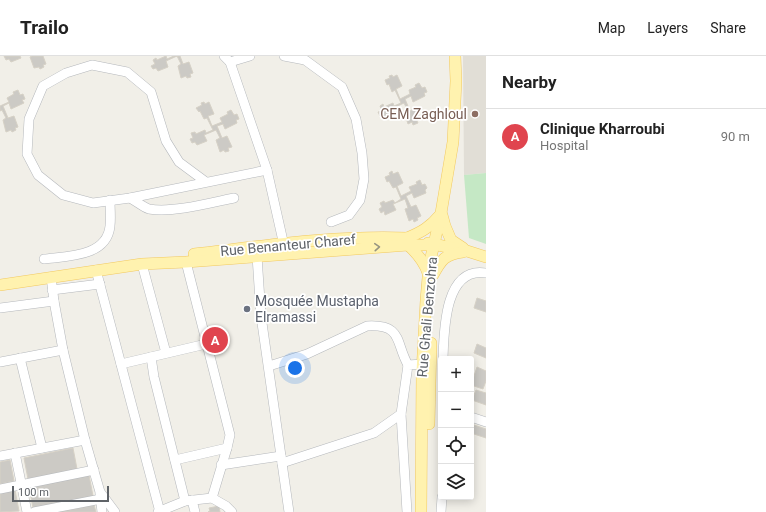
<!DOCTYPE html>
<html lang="en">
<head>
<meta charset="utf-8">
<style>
  :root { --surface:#fff; --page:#f6f6f6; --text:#222; --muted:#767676; --line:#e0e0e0; --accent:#0b8043 }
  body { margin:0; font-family:Roboto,sans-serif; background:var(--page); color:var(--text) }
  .controls { position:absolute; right:12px; bottom:12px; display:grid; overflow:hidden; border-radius:4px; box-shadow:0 2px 10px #0003 }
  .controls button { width:36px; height:36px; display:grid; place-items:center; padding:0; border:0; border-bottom:1px solid var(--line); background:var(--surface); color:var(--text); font:20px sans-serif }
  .scale { position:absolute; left:12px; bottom:10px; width:97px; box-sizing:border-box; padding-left:4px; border:2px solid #5f6368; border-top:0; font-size:11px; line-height:14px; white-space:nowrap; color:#5f6368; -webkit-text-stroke:3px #fff; paint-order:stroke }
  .you { position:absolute; left:295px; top:312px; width:14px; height:14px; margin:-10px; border:3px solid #fff; border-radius:50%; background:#1a73e8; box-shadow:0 0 0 6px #1a73e833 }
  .badge { display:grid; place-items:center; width:26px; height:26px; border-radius:50%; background:var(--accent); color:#fff; font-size:13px; font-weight:700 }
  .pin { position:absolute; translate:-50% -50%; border:2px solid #fff; box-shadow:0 1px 4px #0006 }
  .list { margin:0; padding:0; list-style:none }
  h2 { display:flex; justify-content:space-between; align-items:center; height:52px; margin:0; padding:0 16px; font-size:17px }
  h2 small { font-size:13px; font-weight:400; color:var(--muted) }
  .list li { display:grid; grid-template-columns:26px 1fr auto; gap:12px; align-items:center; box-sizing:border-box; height:56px; padding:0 16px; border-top:1px solid var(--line) }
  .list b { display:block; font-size:15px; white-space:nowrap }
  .list p { margin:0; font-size:13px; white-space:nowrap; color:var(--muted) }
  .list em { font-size:13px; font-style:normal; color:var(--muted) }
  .icon { flex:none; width:22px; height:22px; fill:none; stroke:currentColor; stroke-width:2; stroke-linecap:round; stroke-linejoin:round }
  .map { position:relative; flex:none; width:486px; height:456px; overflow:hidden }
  header { display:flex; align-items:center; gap:24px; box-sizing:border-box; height:56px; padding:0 20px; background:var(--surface); border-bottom:1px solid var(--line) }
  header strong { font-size:19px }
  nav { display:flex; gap:22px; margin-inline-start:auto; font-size:14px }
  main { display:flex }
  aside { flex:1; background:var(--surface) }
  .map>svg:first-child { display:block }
  .education { fill:#e1ded6 }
  .green { fill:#c5e8c5 }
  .building { fill:#cccac5; stroke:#d6d1c6 }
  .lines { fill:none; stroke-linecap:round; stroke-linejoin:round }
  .minor-casing { stroke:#b5b8bc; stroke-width:10 }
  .major-casing { stroke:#f2c960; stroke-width:12 }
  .minor { stroke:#fff; stroke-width:9 }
  .major { stroke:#fff2af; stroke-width:11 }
  .oneway { stroke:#979581 }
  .education-dot { fill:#8d6e63; stroke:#fff; stroke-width:1.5 }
  .worship-dot { fill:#6b7280; stroke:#fff; stroke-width:1.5 }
  .labels { text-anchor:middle; stroke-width:3.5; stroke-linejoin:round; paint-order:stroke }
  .education-label { font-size:14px; fill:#785e54; stroke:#fff; text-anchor:end }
  .street-label { font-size:14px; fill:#5f6368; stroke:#fff }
  .worship-label { font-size:14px; fill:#5b616d; stroke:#fff; text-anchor:start }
</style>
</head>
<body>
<header>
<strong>Trailo</strong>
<nav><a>Map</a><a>Layers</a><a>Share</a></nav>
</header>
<main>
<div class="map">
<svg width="486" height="456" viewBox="0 0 486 456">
  <rect width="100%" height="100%" fill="#f1efe8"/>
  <polygon class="education" points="463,0 486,0 486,117 464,119"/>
  <polygon class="green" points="486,117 486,188 469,182 464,119"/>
  <g class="building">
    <polygon points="4,0 20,0 21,2 11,6 9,3 6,4"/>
    <polygon points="32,0 43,0 46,8 43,9 44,11 40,13 39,11 34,12 30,1"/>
    <polygon points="166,0 167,3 174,0 180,0 183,8 189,6 193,17 190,18 191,21 187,22 186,20 181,22 178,10 181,8 177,0 166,5 168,11 158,15 156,12 153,13 151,10 155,8 153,4 156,2 157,4"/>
    <polygon points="392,19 393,21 397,19 402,30 396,33 400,43 410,38 409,34 416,31 415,29 419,27 422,32 425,31 427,36 424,37 425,40 413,46 411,40 405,43 410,55 415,52 420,63 417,65 418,67 413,69 412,66 408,68 404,56 408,55 404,47 393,52 395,57 385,62 383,58 380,60 378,56 382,55 380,50 383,48 384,51 393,47 394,50 401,47 395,34 392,36 389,28 387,29 385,24 390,22 389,20"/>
    <polygon points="18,34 20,39 23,38 25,43 22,44 24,47 11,53 9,47 3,50 8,62 14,60 18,71 15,72 16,74 12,76 11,74 6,76 3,64 6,62 2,54 0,55 0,50 9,46 7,42 14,38 13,36"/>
    <polygon points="204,46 205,48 209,46 214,58 208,60 212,70 222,66 220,62 228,58 227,56 231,54 234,59 237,58 239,63 236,64 237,67 225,73 223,68 217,70 222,82 227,80 232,91 228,92 229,95 225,96 224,94 220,96 216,84 220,82 216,74 204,79 207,85 197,89 195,86 192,87 190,83 193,82 191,77 195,76 196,78 205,74 206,77 213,74 207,62 204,63 200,55 199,56 196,52 202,49 201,47"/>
    <polygon points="392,115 393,118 398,116 403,127 397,130 401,140 411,135 409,131 417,128 416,126 420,124 422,129 425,128 427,132 425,134 426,137 414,142 412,137 406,140 411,151 416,149 421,160 417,162 418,164 414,166 413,163 409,165 405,153 408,152 405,143 393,148 396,154 385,159 384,155 381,157 379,153 382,151 380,147 384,145 385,147 393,144 395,147 401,143 396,131 393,132 389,125 387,126 385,121 390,119 389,117"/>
    <polygon points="477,242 486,245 486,256 474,252"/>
    <polygon points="477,288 486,292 486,302 474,297"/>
    <polygon points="477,311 486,315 486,325 483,333 471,329"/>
    <polygon points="476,334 486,337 486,349 472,344"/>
    <polygon points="471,368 486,373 486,382 471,377"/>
    <polygon points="73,392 77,413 28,423 24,402"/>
    <polygon points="10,404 14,425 0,428 0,406"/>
    <polygon points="89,419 93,440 33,452 29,431"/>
    <polygon points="15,434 19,455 0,456 0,437"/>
    <polygon points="94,449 96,456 59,456"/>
    <polygon points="219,450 220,456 208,456 210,455 209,452"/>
  </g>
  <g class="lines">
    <defs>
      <g id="minor">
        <polyline points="224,0 230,6 267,114 285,194"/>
        <polyline points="284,0 305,4 342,31 356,63 362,97 364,123 360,144 349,159 331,166"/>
        <polyline points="230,6 250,0"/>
        <polyline points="206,126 179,106 166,85 151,36 127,16 92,9 66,17 43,30 29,63 27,98 38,119 63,139 93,147 130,142 267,114"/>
        <path d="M130,142C136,145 143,151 149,153C173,157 210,147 234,142"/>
        <polyline points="257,200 261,260 289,456"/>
        <path d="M44,203C67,200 107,201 110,170C111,162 110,153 110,144"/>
        <polyline points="186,206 230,379 227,392 212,442"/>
        <polyline points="142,208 166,297"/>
        <polyline points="96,214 160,456"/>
        <polyline points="51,221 54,245 63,294 85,384 100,436 115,456"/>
        <polyline points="52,234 100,228"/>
        <polyline points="0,252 54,245"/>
        <polyline points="151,301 154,321 185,445"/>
        <polyline points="20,302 42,392"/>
        <path d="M443,303C444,276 444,210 486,217"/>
        <polyline points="0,306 63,294"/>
        <polyline points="121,308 206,288"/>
        <path d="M269,310L307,298L367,270C403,268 395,286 408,309"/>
        <polyline points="401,358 407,456"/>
        <polyline points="471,361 486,366"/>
        <polyline points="15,397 27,456"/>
        <polyline points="0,400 85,384"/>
        <polyline points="175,404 227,392"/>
        <polyline points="282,407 374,377 401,358 408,309 423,308"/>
        <polyline points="221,409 281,400"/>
        <polyline points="0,433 94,414"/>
        <polyline points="100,438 102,456"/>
        <polyline points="192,444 195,456"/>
        <polyline points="34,456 101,443"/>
        <polyline points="158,456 185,445 212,442 226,450 232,456"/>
        <polyline points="441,456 442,441"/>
      </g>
      <g id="major">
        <polyline points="442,159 445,170 451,184 463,192"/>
        <path d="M407,182C422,176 430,171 440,159"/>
        <polyline points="428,187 467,195 486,201"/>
        <path d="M408,189C417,197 424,205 428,217"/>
        <path d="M194,198C264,190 336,179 408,182"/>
        <path d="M433,219C441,204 445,198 463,196"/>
        <polyline points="0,229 142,208 186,206 408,189 434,189"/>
        <polyline points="429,368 431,287"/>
        <polyline points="421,456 422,316 426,244 429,210 441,157 453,86 456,25 455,0"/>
      </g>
    </defs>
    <use href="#minor" class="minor-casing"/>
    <use href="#major" class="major-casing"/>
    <use href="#minor" class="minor"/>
    <use href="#major" class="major"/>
  </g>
  <defs><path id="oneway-chevron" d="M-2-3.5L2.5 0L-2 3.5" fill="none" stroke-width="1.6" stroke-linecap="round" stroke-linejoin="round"/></defs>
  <use class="oneway" href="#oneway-chevron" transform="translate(377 191) rotate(-4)"/>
  <circle class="education-dot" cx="475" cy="58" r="4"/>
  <circle class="worship-dot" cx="247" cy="253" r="4"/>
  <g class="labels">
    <g class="education-label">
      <text x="467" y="63">CEM Zaghloul</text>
    </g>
    <g class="street-label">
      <text transform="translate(288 189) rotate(-5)" y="5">Rue Benanteur Charef</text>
      <text transform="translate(427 261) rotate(-85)" y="5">Rue Ghali Benzohra</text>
    </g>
    <g class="worship-label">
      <text x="255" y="250">Mosquée Mustapha<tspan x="255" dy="16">Elramassi</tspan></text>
    </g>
  </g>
</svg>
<div class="controls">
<button>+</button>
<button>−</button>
<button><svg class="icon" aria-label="locate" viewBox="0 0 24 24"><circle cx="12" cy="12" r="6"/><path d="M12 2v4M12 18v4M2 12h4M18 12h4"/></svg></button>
<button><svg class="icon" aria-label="layers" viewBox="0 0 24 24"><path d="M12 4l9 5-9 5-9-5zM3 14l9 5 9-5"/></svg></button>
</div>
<div class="scale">100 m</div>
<div class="you"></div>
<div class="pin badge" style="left:215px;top:284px;background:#e0444e">A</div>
</div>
<aside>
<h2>Nearby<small></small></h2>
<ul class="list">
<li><span class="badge" style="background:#e0444e">A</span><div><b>Clinique Kharroubi</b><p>Hospital</p></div><em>90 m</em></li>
</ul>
</aside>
</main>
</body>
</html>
